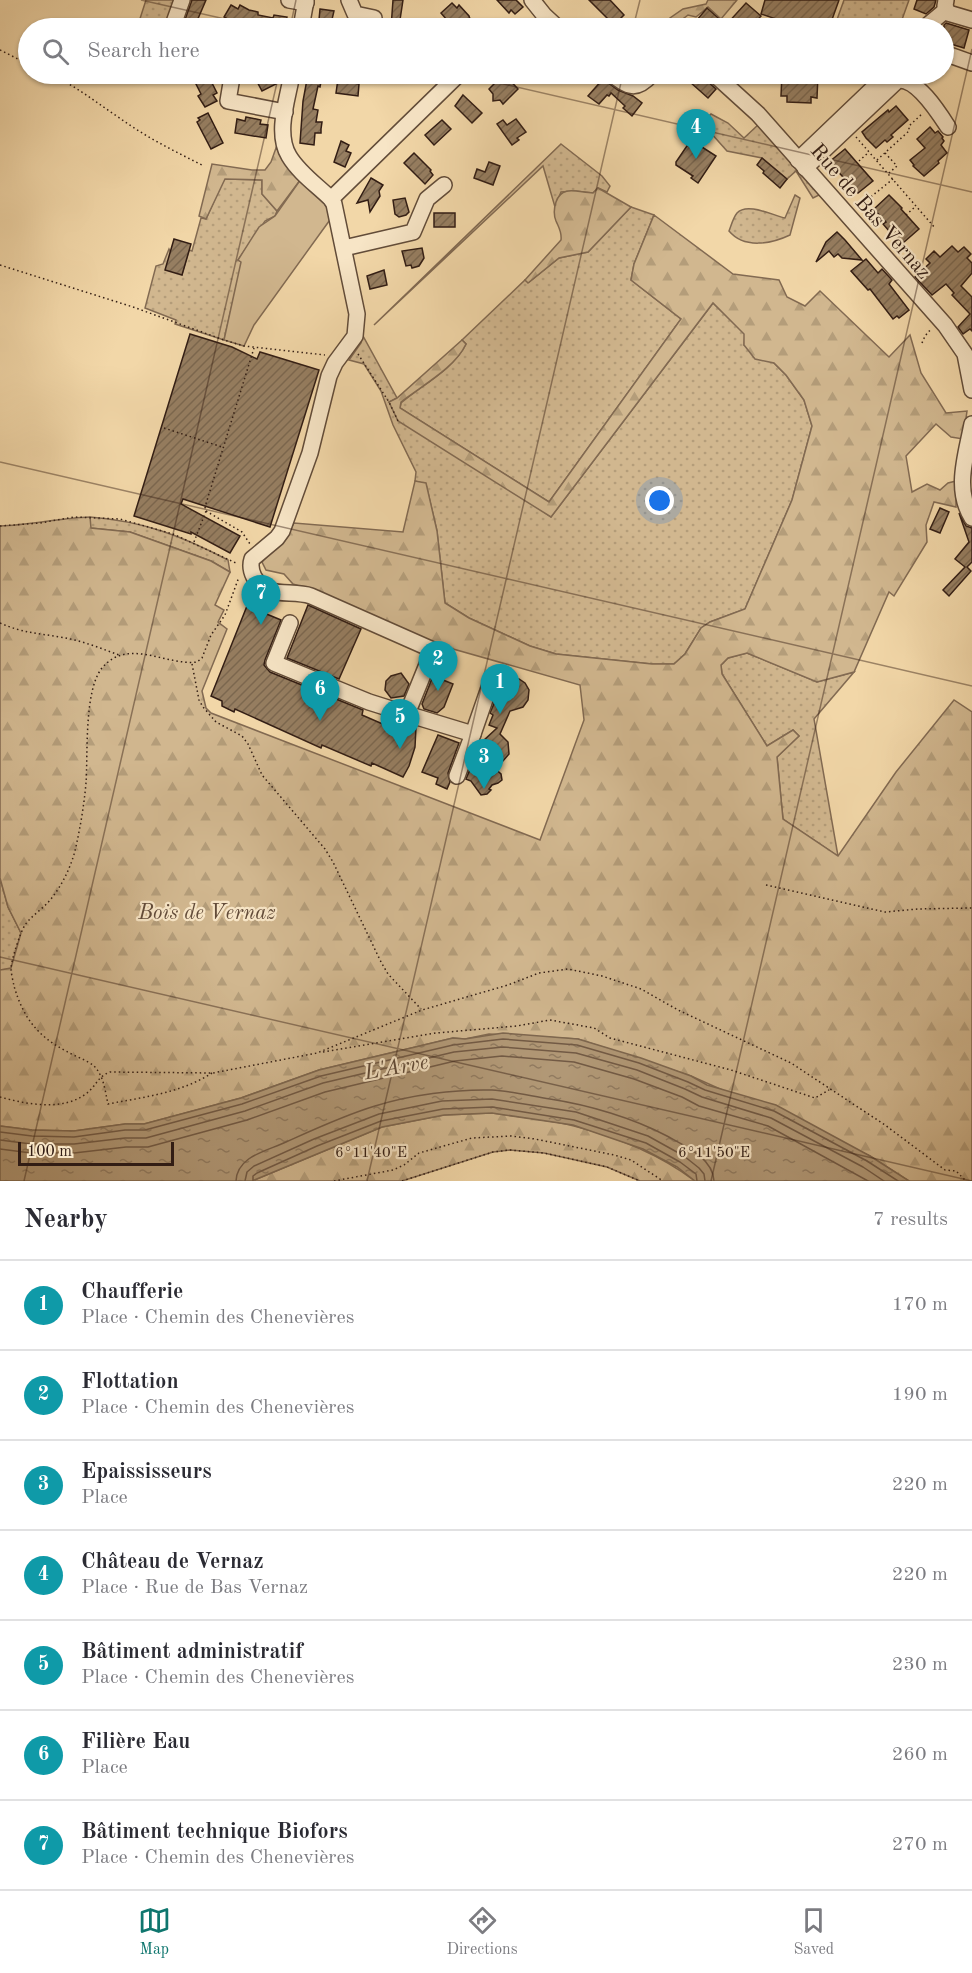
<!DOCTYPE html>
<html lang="en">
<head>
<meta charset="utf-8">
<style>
  :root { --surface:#fff; --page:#f7f7f7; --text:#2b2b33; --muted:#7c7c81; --line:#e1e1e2; --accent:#0f766e }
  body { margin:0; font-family:"Old Standard TT",serif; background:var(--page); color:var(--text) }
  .scale { position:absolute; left:18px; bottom:15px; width:156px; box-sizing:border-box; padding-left:6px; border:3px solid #321d14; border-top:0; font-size:16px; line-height:21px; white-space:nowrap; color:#321d14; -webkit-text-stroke:4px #f7e5c6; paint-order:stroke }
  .you { position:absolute; left:660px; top:501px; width:21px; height:21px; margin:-15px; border:4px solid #fff; border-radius:50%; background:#1a73e8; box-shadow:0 0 0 9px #1a73e833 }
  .badge { display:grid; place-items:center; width:39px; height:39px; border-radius:50%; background:var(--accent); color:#fff; font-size:20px; font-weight:700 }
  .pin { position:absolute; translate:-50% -50px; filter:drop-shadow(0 2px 3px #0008) }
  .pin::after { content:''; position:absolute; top:32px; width:21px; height:18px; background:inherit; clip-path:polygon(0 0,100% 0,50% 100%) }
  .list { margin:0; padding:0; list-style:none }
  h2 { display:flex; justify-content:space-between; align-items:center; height:78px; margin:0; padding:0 24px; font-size:26px }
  h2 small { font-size:20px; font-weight:400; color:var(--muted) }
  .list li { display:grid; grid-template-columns:39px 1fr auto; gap:18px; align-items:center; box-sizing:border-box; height:90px; padding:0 24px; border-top:2px solid var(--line) }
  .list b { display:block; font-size:22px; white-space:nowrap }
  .list p { margin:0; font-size:20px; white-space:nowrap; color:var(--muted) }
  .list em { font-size:20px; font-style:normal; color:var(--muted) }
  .icon { flex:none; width:33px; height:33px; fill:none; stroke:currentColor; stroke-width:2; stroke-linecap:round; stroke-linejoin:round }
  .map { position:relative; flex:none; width:972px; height:1181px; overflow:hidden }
  .search { position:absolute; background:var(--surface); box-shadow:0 2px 4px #0004; left:18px; right:18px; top:18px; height:66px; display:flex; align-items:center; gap:15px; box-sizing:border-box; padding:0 21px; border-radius:33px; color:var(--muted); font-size:22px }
  .sheet { height:708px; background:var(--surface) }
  nav { display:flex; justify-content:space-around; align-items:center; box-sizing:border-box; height:84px; border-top:2px solid var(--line); background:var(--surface); font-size:16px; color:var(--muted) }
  nav a { display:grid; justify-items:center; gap:3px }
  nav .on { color:var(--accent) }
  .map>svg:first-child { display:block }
  .grass { fill:url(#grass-dots); stroke:#826a52; stroke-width:1.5 }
  .forest { fill:url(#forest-firs); stroke:#826a52; stroke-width:1.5 }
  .garden { fill:#d1b78f; stroke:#826a52; stroke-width:1.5 }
  .water { fill:url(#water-ripples); stroke:#7e674f; stroke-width:1.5 }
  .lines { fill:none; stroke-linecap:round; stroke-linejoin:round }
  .shore { stroke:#725a45; stroke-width:1.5 }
  .building { fill:url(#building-hatch); stroke:#321d14; stroke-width:1.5 }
  .minor-casing { stroke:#624c39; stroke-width:18 }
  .path { stroke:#321d14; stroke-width:1.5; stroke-dasharray:1.5 3; stroke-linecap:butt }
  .minor { stroke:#f7e5c6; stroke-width:15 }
  .ticks { fill:none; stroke:#321d14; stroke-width:1.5; stroke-opacity:0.45 }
  .labels { text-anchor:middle; stroke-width:4.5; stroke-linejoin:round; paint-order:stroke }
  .street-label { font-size:21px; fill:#321d14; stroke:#f7e5c6 }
  .park-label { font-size:21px; font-style:italic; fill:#624b39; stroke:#f7e5c6 }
  .water-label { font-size:22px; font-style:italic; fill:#5e4836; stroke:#f7e5c6 }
  .ticks-label { font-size:15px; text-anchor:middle; fill:#321d14; stroke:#f7e5c6; stroke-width:4.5; stroke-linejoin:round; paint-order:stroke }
</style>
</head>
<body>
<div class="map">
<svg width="972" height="1181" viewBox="0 0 972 1181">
  <defs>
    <pattern id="grass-dots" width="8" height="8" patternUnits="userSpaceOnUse" patternTransform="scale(1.5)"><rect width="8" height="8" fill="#d1b78f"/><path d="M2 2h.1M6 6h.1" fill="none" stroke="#b49d7a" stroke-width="1.8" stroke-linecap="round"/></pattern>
    <pattern id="forest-firs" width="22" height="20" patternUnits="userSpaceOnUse" patternTransform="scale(1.5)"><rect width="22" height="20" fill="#d1b78f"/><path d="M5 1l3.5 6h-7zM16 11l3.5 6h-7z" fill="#b49d7a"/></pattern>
    <pattern id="water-ripples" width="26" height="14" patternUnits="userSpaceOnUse" patternTransform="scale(1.5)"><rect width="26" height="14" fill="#b19876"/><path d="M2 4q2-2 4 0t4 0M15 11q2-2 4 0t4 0" fill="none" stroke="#917b60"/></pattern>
    <pattern id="building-hatch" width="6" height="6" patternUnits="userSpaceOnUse" patternTransform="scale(1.5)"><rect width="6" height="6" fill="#967e61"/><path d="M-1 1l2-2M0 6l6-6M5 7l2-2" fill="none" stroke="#7b674f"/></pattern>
  </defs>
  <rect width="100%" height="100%" fill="#f2d7a8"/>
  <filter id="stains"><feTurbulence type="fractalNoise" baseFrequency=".00333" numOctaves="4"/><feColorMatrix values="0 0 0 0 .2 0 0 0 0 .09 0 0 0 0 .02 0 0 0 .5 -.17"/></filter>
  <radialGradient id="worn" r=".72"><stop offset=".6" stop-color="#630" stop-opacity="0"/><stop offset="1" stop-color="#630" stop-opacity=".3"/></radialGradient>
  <g class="grass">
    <polygon points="146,0 177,0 167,28 137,28"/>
    <polygon points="844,0 909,0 899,28 834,28"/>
    <polygon points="711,114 728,123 744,138 759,124 821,194 813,198 796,171 787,179 762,158 727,151 702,123"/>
    <polygon points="561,144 602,176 610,186 607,192 598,188 593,193 575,191 561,192 555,207 543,166 374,325"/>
    <polygon points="224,179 262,180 262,194 277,211 275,216 265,221 238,260 242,262 224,340 175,324 176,320 145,308 156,266 163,264 169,249 182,274 189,250 192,251 201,218 206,219"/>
    <path d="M795,195L800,198L790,235C771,244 744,249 729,231C731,226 733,218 737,213C747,202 772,215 785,218Z"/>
    <path d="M631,207L654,215L634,264L631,280L681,319L549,502L400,408L401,403C421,386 455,368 466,344L462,340L525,280L529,282L559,258L588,252Z"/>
    <polygon points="713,303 745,334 744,345 774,363 786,375 804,400 812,426 792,500 745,609 710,622 701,628 685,654 674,664 652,664 556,654 530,646 469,618 445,603 437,531 426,484 415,481 416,472 393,425 381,391 364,364 349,360 361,343 363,336 397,398 389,402 551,517"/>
    <path d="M90,517C143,521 182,536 228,560L230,572L211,561L130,532L90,528Z"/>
    <polygon points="747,653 817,682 854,672 814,719 838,856 783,819 777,757 799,736 793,730 767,746 722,674 721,665 728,658"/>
    <polygon points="0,878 8,907 21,933 11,969 0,970"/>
  </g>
  <g class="forest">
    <polygon points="708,0 737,0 721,19 708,7 696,17 688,15 674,26 670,18 683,9 706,4"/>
    <polygon points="276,148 301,179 277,211 262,194 262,180 225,179 206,219 199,216 212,164 252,170 265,170 271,162"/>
    <path d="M598,188L631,207L588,252L559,258L528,283L525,280L561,240C562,232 559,228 556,221C554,216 554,208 556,202C562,184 579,193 593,193Z"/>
    <path d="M654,215L733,274L779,280L787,297L805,306L820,291L889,357L910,335L921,373L946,413L967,411L963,439L951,437L936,424L906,456L912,492L927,484L940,490L948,483L956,481V507L934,502L926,525L927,542L894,596L889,592L854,672L817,682L747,653L728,658L721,665L722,674L767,746L793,730L799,736L777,757L783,819L838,856L896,772L954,700L972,712V1181H909L870,1156L691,1076L578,1039L489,1034L465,1039L453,1038L319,1070L241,1098L144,1124H125L74,1131L32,1130L0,1126V970L11,968L21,933L8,907L0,878V526C30,525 60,518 90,517L91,528L130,532L211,561L230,572L215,605L224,610L218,622L227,629L202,691L206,708L211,713L540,840L584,720L580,685L439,645L329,596L293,584L284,574L266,570L262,562L289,532L294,523L403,532L415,481L426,483L437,531L445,603L469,618L530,646L556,654L652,664H674L685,654L701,628L710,622L745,609L792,500L812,426L804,400L786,375L774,363L755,359L744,345V334L713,303L551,517L398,421L389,402L397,398L462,340L466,344C455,368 421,386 401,402L400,408L549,502L681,319L631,280L634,264Z"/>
    <path d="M492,1113C519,1117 547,1119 574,1126C617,1137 659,1154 695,1181H640L607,1167L544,1153L510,1150L493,1152L402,1181H252L382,1127L444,1115Z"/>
  </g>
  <polygon class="garden" points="301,179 328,204 332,217 254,325 244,346 224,340 241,262 238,260 259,227 275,216"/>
  <polygon class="water" points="503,1033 578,1039 641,1058 691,1076 707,1085 776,1105 870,1156 909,1181 695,1181 677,1167 643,1149 573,1125 492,1113 444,1115 382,1127 252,1181 0,1181 0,1126 32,1130 74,1131 125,1124 144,1124 241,1098 319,1070 453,1038 465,1039"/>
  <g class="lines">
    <g class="shore">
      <polyline points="0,1132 32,1136 74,1137 125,1130 145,1130 242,1104 321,1076 453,1045 503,1039 577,1045 639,1063 688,1082 705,1090 774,1111 867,1161 898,1181"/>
      <polyline points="0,1140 31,1144 74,1144 125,1138 146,1138 245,1111 323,1083 454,1052 503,1047 576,1053 637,1070 685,1089 702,1097 771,1118 863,1167 884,1181"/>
      <polyline points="0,1149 31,1153 74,1153 126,1147 148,1147 247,1120 325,1092 455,1061 502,1056 574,1062 634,1079 682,1097 699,1106 768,1126 868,1181"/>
      <path d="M236,1181C237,1156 267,1151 286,1142C315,1129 345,1115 375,1106C410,1095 455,1089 492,1090C511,1091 531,1096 550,1099C589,1105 633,1118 667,1136C685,1146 713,1158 714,1181"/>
      <polyline points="245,1181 247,1172 254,1166 314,1139 379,1114 442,1101 492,1099 576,1112 648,1136 684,1156 699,1168 704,1174 705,1181"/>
      <polyline points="253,1181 253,1176 257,1173 317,1146 381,1121 443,1109 492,1107 574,1120 646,1143 680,1162 696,1174 697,1181"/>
    </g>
  </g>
  <g class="building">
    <polygon points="192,0 206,0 194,28 182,28"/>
    <polygon points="393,0 403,0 400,20 403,20 402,28 391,28"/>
    <polygon points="497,0 516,0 523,7 515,14 511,10 509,13"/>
    <polygon points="589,0 610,0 624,15 614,25"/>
    <polygon points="765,0 839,0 829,28 775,28 782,21 761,14"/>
    <polygon points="917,0 936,0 934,7 926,14 914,9"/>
    <polygon points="452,3 457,8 459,5 469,16 473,28 471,28 462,20 453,27 441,13"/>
    <polygon points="746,3 761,16 750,28 707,28 697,20 707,8 726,25"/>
    <polygon points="231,5 238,9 240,5 249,10 258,12 258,15 273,18 274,15 287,17 284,28 242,27 224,17"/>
    <polygon points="320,9 334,11 330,28 321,28 322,20 319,20"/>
    <polygon points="946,23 969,30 964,48 944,42 944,25"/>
    <polygon points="202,74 211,74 215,82 212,83 217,93 213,95 217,101 205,107 198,96 201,94 193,78"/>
    <polygon points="253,74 271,74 276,84 262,91"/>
    <polygon points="308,74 322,77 320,87 318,86 313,109 318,110 316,122 322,122 321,129 321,133 315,133 314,145 300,143 303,101"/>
    <polygon points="681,74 703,74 707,81 716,89 708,98"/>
    <polygon points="782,74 818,74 817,98 811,97 811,103 787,102 787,96 781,96"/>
    <polygon points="507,77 518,89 503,104 500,100 493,101 493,94 489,89 498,80 501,82"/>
    <polygon points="338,79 359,84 358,96 336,93"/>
    <polygon points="603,79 618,90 633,96 642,103 632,116 623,108 625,106 611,93 609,96 607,95 599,104 588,96"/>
    <polygon points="463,95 482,113 472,123 455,106"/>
    <polygon points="896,106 908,120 891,135 893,137 887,142 885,140 876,148 866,138 862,132 888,110 889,112"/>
    <polygon points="208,113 223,143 211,149 197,122 200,120 198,118"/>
    <polygon points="246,117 261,120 260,124 268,125 266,138 235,133 237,119 245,121"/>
    <polygon points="516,119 526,132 517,138 519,140 512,145 497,124 503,120 507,125"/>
    <polygon points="442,120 451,129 434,145 425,135"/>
    <polygon points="930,127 935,133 938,131 943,137 942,138 944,141 941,145 947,153 938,161 939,163 924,176 913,166 914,165 910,160 925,148 917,139"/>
    <polygon points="691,140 716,156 698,183 691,178 693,176 676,165 676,162"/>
    <polygon points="341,141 349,145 346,151 351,153 345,167 334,162"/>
    <polygon points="845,149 873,181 858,193 829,162"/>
    <polygon points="414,153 431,170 430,171 433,175 425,184 404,163"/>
    <polygon points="762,158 787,179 780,188 763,173 764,171 757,165"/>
    <polygon points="489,162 500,166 493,185 474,178 477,169 485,172"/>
    <polygon points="371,178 383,185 379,191 380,196 370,212 368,200 357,203"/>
    <polygon points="889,195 902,208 901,209 919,229 903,243 891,229 889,231 883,224 886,222 874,209"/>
    <polygon points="405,198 409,212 406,215 399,217 395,214 393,200"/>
    <rect x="434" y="213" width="21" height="14"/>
    <polygon points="837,232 845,240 862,260 842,258 838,254 834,257 829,251 816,262 826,242"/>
    <polygon points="174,239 191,244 182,275 165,270"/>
    <polygon points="952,246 958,252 964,247 971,254 967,258 972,263 972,273 961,286 972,297 972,331 970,329 963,334 958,327 970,314 952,295 954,293 946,284 932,295 915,277 930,263 926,259 934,251 940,257"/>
    <polygon points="422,248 424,258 419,266 412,268 411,265 406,266 402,251"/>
    <polygon points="866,259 878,273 882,269 892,280 889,284 909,310 899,318 897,316 893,319 870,289 868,290 851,271"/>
    <polygon points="384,270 387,285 370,289 367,276"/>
    <polygon points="190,334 232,347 257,359 260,352 319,370 270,527 183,499 181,504 240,536 230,553 191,532 191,534 134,516"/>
    <polygon points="940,508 949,512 940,533 930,529"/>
    <polygon points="959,513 966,526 972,528 972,562 967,567 971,571 949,596 943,590 965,567 955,559 969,542"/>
    <polygon points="308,605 361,629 339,679 287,658"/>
    <polygon points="247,606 281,620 265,660 264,665 270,672 363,710 362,715 394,729 397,721 416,727 415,747 409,766 403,777 372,763 371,766 322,745 321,748 235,709 234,712 222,706 222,701 211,696"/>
    <polygon points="401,673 409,684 404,696 391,698 385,690 386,681 391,676"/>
    <polygon points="433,676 453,684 444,707 437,713 424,709 422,704"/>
    <polygon points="510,678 519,679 525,683 529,690 528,700 523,707 510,711 500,734 508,742 509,754 503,761 492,766 501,774 502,780 498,783 492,785 489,789 491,790 487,794 481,795 471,781 466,779 471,767 479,769 483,758 480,750 482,742 497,728 489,725 493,715 490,713 504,681"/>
    <polygon points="438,735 459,743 448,773 450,782 447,789 436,784 438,778 422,772"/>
  </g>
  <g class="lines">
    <defs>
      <g id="minor">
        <polyline points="289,0 306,3"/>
        <polyline points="349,0 355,14 374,18"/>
        <polyline points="532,0 544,15 558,28"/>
        <polyline points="946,0 945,6 948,13 972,20"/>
        <polyline points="928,25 946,10"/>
        <polyline points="172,28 182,0"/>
        <polyline points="301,28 306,0"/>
        <polyline points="944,53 972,63"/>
        <path d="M611,74C629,87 636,92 652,74"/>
        <polyline points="714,74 758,114 945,325 965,354 972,390"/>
        <polyline points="232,77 228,101 285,112"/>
        <polyline points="798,160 888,74"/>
        <path d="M805,168L898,80C917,78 939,113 948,127"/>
        <polyline points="331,199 459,74"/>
        <polyline points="344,248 413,232 427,199 444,185"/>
        <path d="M972,424C966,456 954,489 972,518"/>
        <path d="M290,623L274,663L369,702L407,714L433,650L311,596C291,589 267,600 254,577C251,571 250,565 252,559L277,538L282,531L310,453L329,376L335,363L355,336L357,314L334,204L331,199C318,186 299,173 289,156C275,133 288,98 292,74"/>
        <polyline points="407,714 473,734 490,685"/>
        <polyline points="457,776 473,734"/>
      </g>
    </defs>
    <use href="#minor" class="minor-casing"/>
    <g class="path">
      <polyline points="0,50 28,64"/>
      <path d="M50,74C76,86 97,103 121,119C146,137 174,151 202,165"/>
      <polyline points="856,137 935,228"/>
      <polyline points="885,153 897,166 889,173"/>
      <polyline points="877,160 909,131 909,126 923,113"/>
      <polyline points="859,161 869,152"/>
      <polyline points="857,208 893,179"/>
      <polyline points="906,215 916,206"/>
      <polyline points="0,265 133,307 224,340 244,346 325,355"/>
      <polyline points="922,343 925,336 931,329"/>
      <polyline points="358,354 389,402 398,421"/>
      <polyline points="164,428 222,447"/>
      <polyline points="206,511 242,532 250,544"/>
      <polyline points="0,526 40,523 74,517 120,519 173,534 238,564"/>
      <polyline points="194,542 206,511 205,507 254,348"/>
      <path d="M0,623C23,633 36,633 60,637C80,640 100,648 119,655"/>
      <polyline points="192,664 199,700 203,707 216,722 242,736 248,744 262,775 325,849 333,862 381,962 388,974 421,1009"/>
      <polyline points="766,885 885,912 918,909 972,908"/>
      <polyline points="323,1052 436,1033 517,1026 550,1020 594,1028 610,1038 731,1070 815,1098 829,1090"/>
      <path d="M212,1073C181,1093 144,1097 108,1104C105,1091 104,1076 94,1066C87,1060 74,1056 66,1051C37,1036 23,1017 14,986C13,981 11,973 11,968C12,958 20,933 25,925C32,915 43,909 51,899C62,885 70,869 75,851C80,829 84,806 86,783C88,754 84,690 102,668C128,637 166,666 197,662L202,658L211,635L225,615L239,577"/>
      <path d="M0,1097C26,1104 63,1112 87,1093C97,1085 97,1077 110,1072L213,1073L317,1053L422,1010L508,985L539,973L568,969L602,976L641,989L678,1010L791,1063L885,1125L945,1170L956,1171L966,1181"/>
      <polyline points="334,1181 393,1170 404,1165 419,1153 472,1138 511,1136 535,1139 614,1155 631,1160 663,1181"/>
      <polyline points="402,1181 493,1152 510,1150 544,1153 607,1167 640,1181"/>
    </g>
    <use href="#minor" class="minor"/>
  </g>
  <path class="ticks" d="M141,0L265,28M290,28L296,0M633,28L640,0M460,74L972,192M0,462L972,686M0,957L972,1181M24,1181L279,74M367,1181L623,74M711,1181L972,49"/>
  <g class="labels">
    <g class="street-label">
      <text transform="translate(871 211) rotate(49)" y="7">Rue de Bas Vernaz</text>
    </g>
    <g class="park-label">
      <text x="207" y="919">Bois de Vernaz</text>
    </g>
    <g class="water-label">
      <text transform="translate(396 1066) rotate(-10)" y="8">L'Arve</text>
    </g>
  </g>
  <g class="ticks-label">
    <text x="371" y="1157">6°11'40"E</text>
    <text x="714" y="1157">6°11'50"E</text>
  </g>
  <rect width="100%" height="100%" filter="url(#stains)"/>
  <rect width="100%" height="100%" fill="url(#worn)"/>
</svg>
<div class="scale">100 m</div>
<div class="you"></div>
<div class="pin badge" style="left:500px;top:714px;background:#0f9aa8">1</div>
<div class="pin badge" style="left:438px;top:691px;background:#0f9aa8">2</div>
<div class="pin badge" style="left:484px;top:789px;background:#0f9aa8">3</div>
<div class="pin badge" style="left:696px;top:159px;background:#0f9aa8">4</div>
<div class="pin badge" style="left:400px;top:749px;background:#0f9aa8">5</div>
<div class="pin badge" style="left:320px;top:721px;background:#0f9aa8">6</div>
<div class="pin badge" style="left:261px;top:625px;background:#0f9aa8">7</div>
<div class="search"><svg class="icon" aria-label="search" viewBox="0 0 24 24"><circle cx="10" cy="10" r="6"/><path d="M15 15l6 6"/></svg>Search here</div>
</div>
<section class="sheet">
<h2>Nearby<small>7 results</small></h2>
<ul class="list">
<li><span class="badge" style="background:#0f9aa8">1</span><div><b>Chaufferie</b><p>Place · Chemin des Chenevières</p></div><em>170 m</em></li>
<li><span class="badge" style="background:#0f9aa8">2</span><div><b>Flottation</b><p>Place · Chemin des Chenevières</p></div><em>190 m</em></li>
<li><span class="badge" style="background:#0f9aa8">3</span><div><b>Epaississeurs</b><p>Place</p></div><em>220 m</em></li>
<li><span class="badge" style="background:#0f9aa8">4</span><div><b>Château de Vernaz</b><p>Place · Rue de Bas Vernaz</p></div><em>220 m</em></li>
<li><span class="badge" style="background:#0f9aa8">5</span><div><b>Bâtiment administratif</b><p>Place · Chemin des Chenevières</p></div><em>230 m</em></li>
<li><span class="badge" style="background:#0f9aa8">6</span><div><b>Filière Eau</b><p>Place</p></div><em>260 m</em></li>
<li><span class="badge" style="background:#0f9aa8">7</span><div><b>Bâtiment technique Biofors</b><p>Place · Chemin des Chenevières</p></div><em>270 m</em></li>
</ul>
</section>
<nav>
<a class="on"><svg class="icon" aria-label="map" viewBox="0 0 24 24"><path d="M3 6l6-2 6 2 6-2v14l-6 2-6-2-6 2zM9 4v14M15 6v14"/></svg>Map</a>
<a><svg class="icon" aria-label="directions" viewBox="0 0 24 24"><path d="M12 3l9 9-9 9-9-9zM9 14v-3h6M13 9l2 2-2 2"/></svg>Directions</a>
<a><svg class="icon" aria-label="saved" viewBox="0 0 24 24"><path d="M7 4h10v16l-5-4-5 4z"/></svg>Saved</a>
</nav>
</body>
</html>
